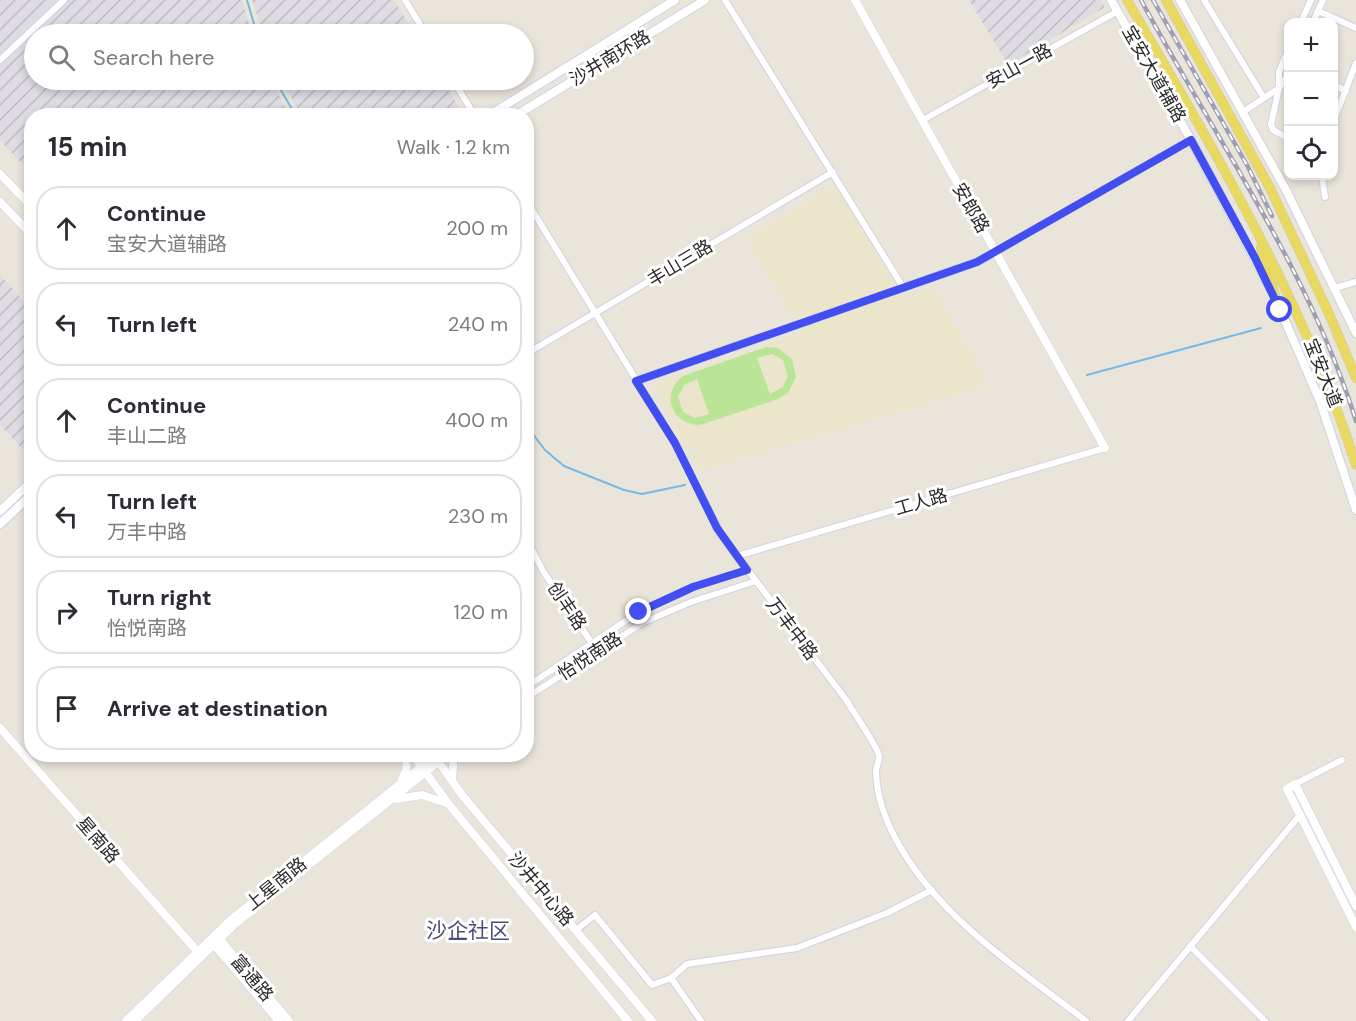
<!DOCTYPE html>
<html lang="en">
<head>
<meta charset="utf-8">
<style>
  :root { --surface:#fff; --page:#f7f7f7; --text:#2b2b33; --muted:#7c7c81; --line:#e1e1e2 }
  body { margin:0; font-family:"DM Sans","Noto Sans SC",sans-serif; background:var(--page); color:var(--text) }
  .controls { position:absolute; right:18px; top:18px; display:grid; overflow:hidden; border-radius:12px; box-shadow:0 3px 9px #0003 }
  .controls button { width:54px; height:54px; display:grid; place-items:center; padding:0; border:0; border-bottom:2px solid var(--line); background:var(--surface); color:var(--text); font:30px sans-serif }
  .stop { position:absolute; width:18px; height:18px; margin:-14px; border:4px solid #424ef0; border-radius:50%; background:#fff }
  .stop.end { background:#424ef0; border-color:#fff; box-shadow:0 2px 6px #0008 }
  .list { margin:0; padding:0; list-style:none }
  h2 { display:flex; justify-content:space-between; align-items:center; height:78px; margin:0; padding:0 24px; font-size:26px }
  h2 small { font-size:20px; font-weight:400; color:var(--muted) }
  .list li { display:grid; grid-template-columns:39px 1fr auto; gap:18px; align-items:center; box-sizing:border-box; height:84px; margin:0 12px 12px; padding:0 12px; border:2px solid var(--line); border-radius:24px }
  .list b { display:block; font-size:22px; white-space:nowrap }
  .list p { margin:0; font-size:20px; white-space:nowrap; color:var(--muted) }
  .list em { font-size:20px; font-style:normal; color:var(--muted) }
  .icon { flex:none; width:33px; height:33px; fill:none; stroke:currentColor; stroke-width:2; stroke-linecap:round; stroke-linejoin:round }
  .map { position:relative; flex:none; width:1356px; height:1021px; overflow:hidden }
  .search { position:absolute; background:var(--surface); box-shadow:0 3px 9px #0003; left:24px; top:24px; width:510px; height:66px; display:flex; align-items:center; gap:15px; box-sizing:border-box; padding:0 21px; border-radius:33px; color:var(--muted); font-size:22px }
  .panel { position:absolute; background:var(--surface); box-shadow:0 3px 9px #0003; left:24px; top:108px; width:510px; height:654px; border-radius:24px }
  .map>svg:first-child { display:block }
  .industrial { fill:url(#industrial-furrows) }
  .education { fill:#ebe5cb }
  .pitch { fill:#bae596; fill-rule:evenodd }
  .lines { fill:none; stroke-linecap:round; stroke-linejoin:round }
  .stream { stroke:#72bae7; stroke-width:2 }
  .minor-casing { stroke:#d0d1e1; stroke-width:8 }
  .tertiary-casing { stroke:#d0d1e1; stroke-width:9 }
  .secondary-casing { stroke:#d0d1e1; stroke-width:10 }
  .primary-casing { stroke:#c7c7c7; stroke-width:10 }
  .minor { stroke:#fff; stroke-width:6 }
  .tertiary { stroke:#fff; stroke-width:8 }
  .secondary { stroke:#fff; stroke-width:8 }
  .primary { stroke:#e9d961; stroke-width:9 }
  .rail-casing { stroke:#9e9fb2; stroke-width:4.5 }
  .rail { stroke:#fff; stroke-width:2; stroke-dasharray:7; stroke-linecap:butt }
  .route { stroke:#424ef0; stroke-width:8 }
  .labels { text-anchor:middle; stroke-width:6; stroke-linejoin:round; paint-order:stroke }
  .street-label { font-size:18px; fill:#282828; stroke:#fff }
  .quarter-label { font-size:21px; fill:#4c4e76; stroke:#fff }
</style>
</head>
<body>
<div class="map">
<svg width="1356" height="1021" viewBox="0 0 1356 1021">
  <defs>
    <pattern id="industrial-furrows" width="10" height="10" patternUnits="userSpaceOnUse" patternTransform="scale(1.5)"><rect width="10" height="10" fill="#dedbe3"/><path d="M-1 1l2-2M0 10L10 0M9 11l2-2" fill="none" stroke="#bebcc3"/></pattern>
  </defs>
  <rect width="100%" height="100%" fill="#eae5db"/>
  <g class="industrial">
    <polygon points="0,0 242,0 252,34 34,34 34,80 270,80 290,115 32,116 31,174 0,140"/>
    <polygon points="252,0 394,0 415,34 263,34"/>
    <polygon points="969,0 1101,0 1105,7 1008,65"/>
    <polygon points="281,80 442,80 461,110 451,116 301,115"/>
    <polygon points="0,275 31,309 31,441 22,449 0,425"/>
  </g>
  <polygon class="education" points="835,185 903,297 933,287 983,374 987,386 702,471 652,385 800,333 747,238"/>
  <path class="pitch" d="M766,347L778,348L792,359L796,377L788,393L778,399L700,425C672,425 660,394 683,376ZM772,354L783,360L788,376L783,387L770,394L757,358ZM697,379L709,414L695,418L683,412L678,397L684,385Z"/>
  <g class="lines">
    <g class="stream">
      <polyline points="247,0 257,34"/>
      <polyline points="275,80 296,116"/>
      <polyline points="1087,375 1261,328"/>
      <polyline points="526,425 545,450 564,466 624,490 642,494 685,485"/>
    </g>
    <defs>
      <g id="minor">
        <polyline points="405,0 426,34"/>
        <polyline points="725,0 903,287"/>
        <polyline points="1204,0 1264,98"/>
        <polyline points="1318,11 1356,28"/>
        <polyline points="1301,22 1311,0"/>
        <polyline points="1313,22 1323,0"/>
        <polyline points="1288,50 1279,72 1279,88 1271,124 1273,130 1288,138"/>
        <polyline points="0,60 64,0"/>
        <polyline points="453,80 475,116"/>
        <polyline points="1334,85 1346,91"/>
        <polyline points="1243,112 1279,88 1288,75"/>
        <polyline points="1334,120 1356,63"/>
        <polyline points="921,121 1118,11"/>
        <polyline points="1322,176 1325,197"/>
        <path d="M526,200L675,443L722,536L847,701C853,712 878,747 879,756C879,761 877,765 876,770C876,787 881,807 888,823C926,910 1014,965 1086,1021"/>
        <polyline points="995,252 1191,140"/>
        <polyline points="1335,288 1356,282"/>
        <polyline points="526,354 833,172"/>
        <polyline points="526,538 543,571 591,642"/>
        <polyline points="737,556 1105,448"/>
        <polyline points="526,687 639,612 693,587 747,570"/>
        <polyline points="526,698 644,622 691,602 756,581"/>
        <polyline points="438,762 447,754"/>
        <polyline points="1295,784 1342,760"/>
        <polyline points="576,930 595,915 652,985 671,978 687,964 797,948 887,913 932,890"/>
        <polyline points="1190,946 1265,1021"/>
        <polyline points="671,978 701,1021"/>
        <polyline points="1128,1021 1300,815"/>
      </g>
      <g id="tertiary">
        <polyline points="855,0 1105,448"/>
        <polyline points="0,174 32,207"/>
        <polyline points="0,202 32,235"/>
        <polyline points="636,381 977,262 995,252"/>
        <polyline points="0,728 197,951"/>
        <polyline points="412,754 451,807 628,1021"/>
        <polyline points="436,758 462,795 652,1021"/>
        <polyline points="452,780 454,754"/>
        <polyline points="401,782 406,770 407,754"/>
        <polyline points="397,799 422,795 446,803"/>
        <polyline points="1356,906 1295,784 1287,789 1356,927"/>
        <polyline points="216,935 289,1021"/>
        <polyline points="211,941 279,1021"/>
        <polyline points="126,1021 233,918 435,756"/>
        <polyline points="135,1021 236,923 438,762"/>
      </g>
      <g id="secondary">
        <polyline points="1111,0 1191,140 1269,286"/>
        <polyline points="1180,0 1286,190 1356,333"/>
        <polyline points="488,116 675,0"/>
        <polyline points="515,116 705,0"/>
        <polyline points="1275,298 1320,401 1356,510"/>
        <polyline points="0,511 32,481"/>
        <polyline points="0,524 32,494"/>
      </g>
      <g id="primary">
        <path d="M1127,0C1214,150 1303,299 1356,465"/>
        <polyline points="1166,0 1270,188 1330,316 1356,378"/>
        <polyline points="1261,248 1277,303"/>
      </g>
    </defs>
    <use href="#minor" class="minor-casing"/>
    <use href="#tertiary" class="tertiary-casing"/>
    <use href="#secondary" class="secondary-casing"/>
    <use href="#primary" class="primary-casing"/>
    <use href="#minor" class="minor"/>
    <use href="#tertiary" class="tertiary"/>
    <use href="#secondary" class="secondary"/>
    <use href="#primary" class="primary"/>
    <defs>
      <g id="rail">
        <path d="M1141,0C1215,138 1309,270 1356,421"/>
        <polyline points="1153,0 1247,165 1272,216"/>
      </g>
    </defs>
    <use href="#rail" class="rail-casing"/>
    <use href="#rail" class="rail"/>
  </g>
  <g class="lines">
    <polyline class="route" points="639,612 693,587 747,570 717,528 675,443 636,381 977,262 1191,140 1255,258 1280,310"/>
  </g>
  <g class="labels">
    <g class="street-label">
      <text transform="translate(610 58) rotate(-31)" y="6">沙井南环路</text>
      <text transform="translate(1019 66) rotate(-29)" y="6">安山一路</text>
      <text transform="translate(1154 74) rotate(60)" y="6">宝安大道辅路</text>
      <text transform="translate(971 208) rotate(60)" y="6">安郎路</text>
      <text transform="translate(680 263) rotate(-31)" y="6">丰山三路</text>
      <text transform="translate(1323 373) rotate(68)" y="6">宝安大道</text>
      <text transform="translate(921 502) rotate(-16)" y="6">工人路</text>
      <text transform="translate(567 606) rotate(56)" y="6">创丰路</text>
      <text transform="translate(792 629) rotate(53)" y="6">万丰中路</text>
      <text transform="translate(590 656) rotate(-33)" y="6">怡悦南路</text>
      <text transform="translate(98 840) rotate(49)" y="6">星南路</text>
      <text transform="translate(276 884) rotate(-39)" y="6">上星南路</text>
      <text transform="translate(541 889) rotate(50)" y="6">沙井中心路</text>
      <text transform="translate(252 978) rotate(50)" y="6">富通路</text>
    </g>
    <g class="quarter-label">
      <text x="468" y="938">沙企社区</text>
    </g>
  </g>
</svg>
<div class="controls">
<button>+</button>
<button>−</button>
<button><svg class="icon" aria-label="locate" viewBox="0 0 24 24"><circle cx="12" cy="12" r="6"/><path d="M12 2v4M12 18v4M2 12h4M18 12h4"/></svg></button>
</div>
<div class="stop" style="left:1280px;top:310px"></div>
<div class="stop end" style="left:639px;top:612px"></div>
<div class="search"><svg class="icon" aria-label="search" viewBox="0 0 24 24"><circle cx="10" cy="10" r="6"/><path d="M15 15l6 6"/></svg>Search here</div>
<section class="panel">
<h2>15 min<small>Walk · 1.2 km</small></h2>
<ul class="list">
<li><svg class="icon" aria-label="ahead" viewBox="0 0 24 24"><path d="M12 20V5M6 11l6-6 6 6"/></svg><div><b>Continue</b><p>宝安大道辅路</p></div><em>200 m</em></li>
<li><svg class="icon" aria-label="left" viewBox="0 0 24 24"><path d="M17 20v-9H6M10 6l-5 5 5 5"/></svg><div><b>Turn left</b></div><em>240 m</em></li>
<li><svg class="icon" aria-label="ahead" viewBox="0 0 24 24"><path d="M12 20V5M6 11l6-6 6 6"/></svg><div><b>Continue</b><p>丰山二路</p></div><em>400 m</em></li>
<li><svg class="icon" aria-label="left" viewBox="0 0 24 24"><path d="M17 20v-9H6M10 6l-5 5 5 5"/></svg><div><b>Turn left</b><p>万丰中路</p></div><em>230 m</em></li>
<li><svg class="icon" aria-label="right" viewBox="0 0 24 24"><path d="M7 20v-9h11M14 6l5 5-5 5"/></svg><div><b>Turn right</b><p>怡悦南路</p></div><em>120 m</em></li>
<li><svg class="icon" aria-label="arrive" viewBox="0 0 24 24"><path d="M6 21V4h12l-3 4 3 4H6"/></svg><div><b>Arrive at destination</b></div></li>
</ul>
</section>
</div>
</body>
</html>
